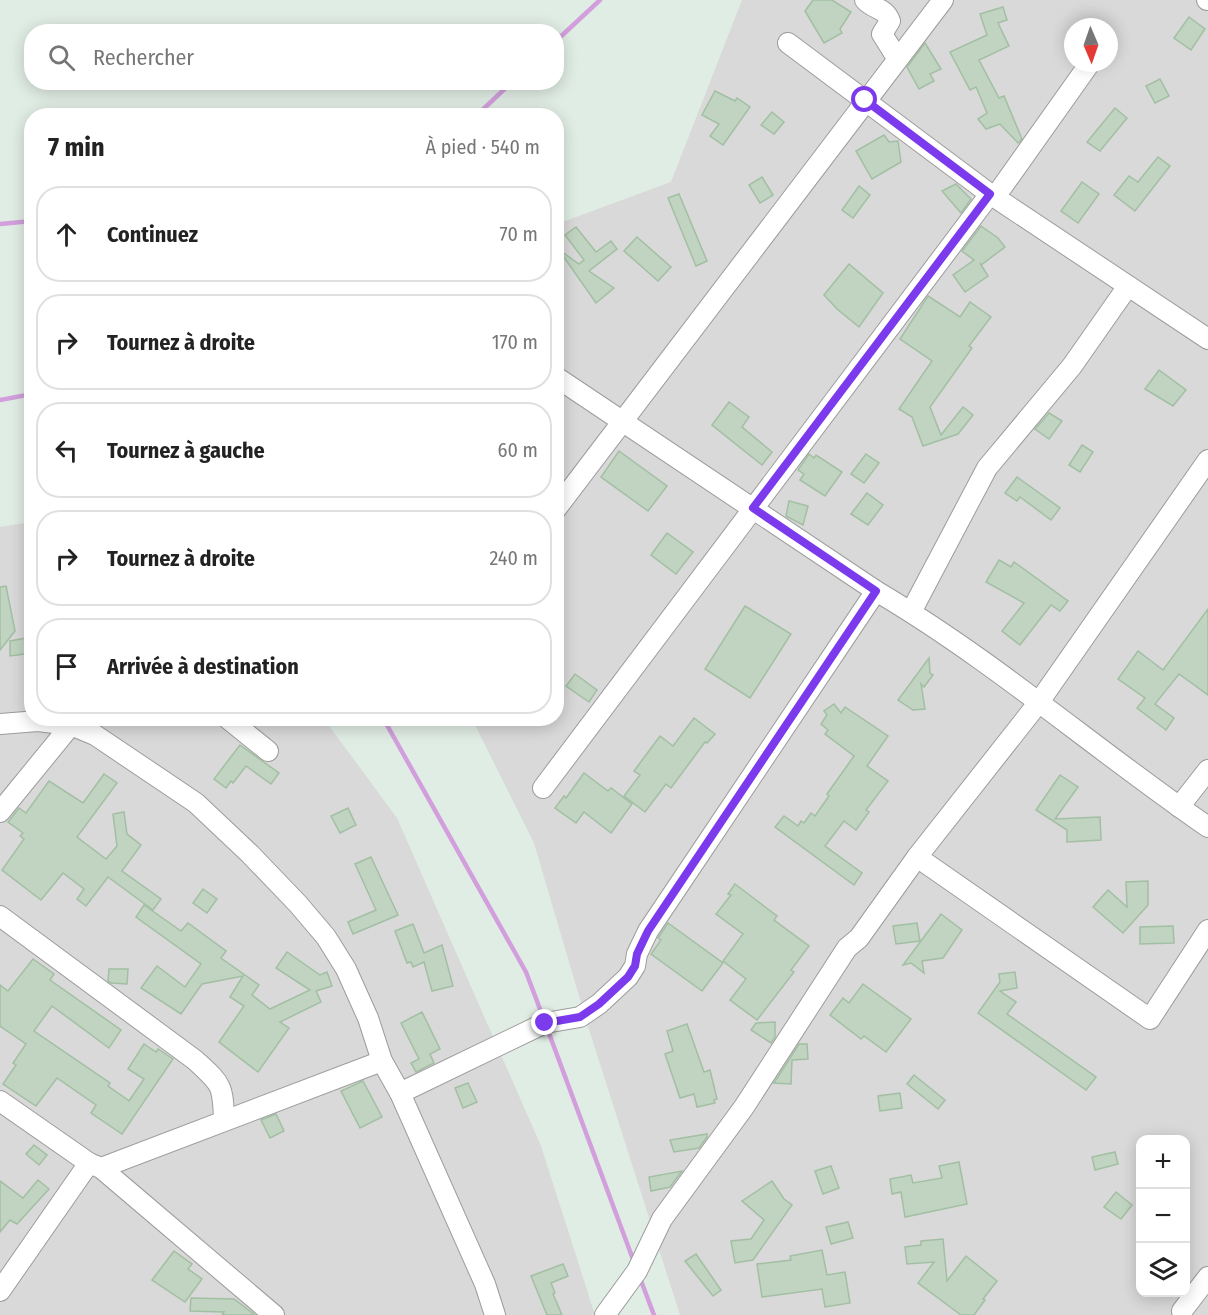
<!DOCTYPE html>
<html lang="fr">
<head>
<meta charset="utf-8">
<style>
  :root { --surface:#fff; --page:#f2f2f2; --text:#222; --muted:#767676; --line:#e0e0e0 }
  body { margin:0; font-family:"Fira Sans Condensed",sans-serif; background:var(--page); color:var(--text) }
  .controls { position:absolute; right:18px; bottom:18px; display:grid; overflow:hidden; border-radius:12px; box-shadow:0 3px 15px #0003 }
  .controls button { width:54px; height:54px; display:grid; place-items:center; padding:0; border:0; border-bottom:2px solid var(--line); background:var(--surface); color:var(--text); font:30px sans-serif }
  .compass { position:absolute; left:1064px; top:18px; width:54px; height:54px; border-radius:50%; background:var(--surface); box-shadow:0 3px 15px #0003; rotate:178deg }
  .stop { position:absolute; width:18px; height:18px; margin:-14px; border:4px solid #7c3aed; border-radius:50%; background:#fff }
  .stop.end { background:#7c3aed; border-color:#fff; box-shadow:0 2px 6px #0008 }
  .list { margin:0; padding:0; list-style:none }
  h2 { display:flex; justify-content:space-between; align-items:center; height:78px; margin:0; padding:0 24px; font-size:26px }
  h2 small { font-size:20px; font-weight:400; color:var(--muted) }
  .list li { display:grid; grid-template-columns:39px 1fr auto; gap:18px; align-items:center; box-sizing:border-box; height:96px; margin:0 12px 12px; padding:0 12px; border:2px solid var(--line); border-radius:24px }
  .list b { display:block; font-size:22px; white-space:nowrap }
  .list em { font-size:20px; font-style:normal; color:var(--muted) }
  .icon { flex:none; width:33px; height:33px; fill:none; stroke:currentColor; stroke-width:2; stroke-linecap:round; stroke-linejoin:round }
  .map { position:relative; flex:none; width:1208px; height:1315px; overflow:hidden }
  .search { position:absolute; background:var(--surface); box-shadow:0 3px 15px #0003; left:24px; top:24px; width:540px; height:66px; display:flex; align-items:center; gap:15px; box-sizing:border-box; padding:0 21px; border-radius:24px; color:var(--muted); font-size:22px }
  .panel { position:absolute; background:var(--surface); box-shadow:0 3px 15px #0003; left:24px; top:108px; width:540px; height:618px; border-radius:24px }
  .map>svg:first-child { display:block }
  .residential { fill:#d8d9d8; fill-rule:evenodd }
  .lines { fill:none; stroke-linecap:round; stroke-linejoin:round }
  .stream { stroke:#d29fdc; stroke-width:4.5 }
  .building { fill:#c1d4c1; stroke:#a2bfa3; stroke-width:1.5 }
  .minor-casing { stroke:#9c9c9c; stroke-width:22 }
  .minor { stroke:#fff; stroke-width:20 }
  .route { stroke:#7c3aed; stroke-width:8 }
</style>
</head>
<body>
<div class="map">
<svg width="1208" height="1315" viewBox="0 0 1208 1315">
  <rect width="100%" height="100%" fill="#e0ede4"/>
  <g class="residential">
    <path d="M742,0H1208V1315H680L587,1023L534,843L472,719L556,718L557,224L671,182ZM1073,27H1109V63H1073ZM1140,1140H1186V1292H1140Z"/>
    <polygon points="31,522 32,718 324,719 397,818 541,1146 595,1315 0,1315 0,527"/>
  </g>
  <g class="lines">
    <g class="stream">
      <polyline points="556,41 600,0"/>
      <polyline points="476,116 512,82"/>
      <polyline points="0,224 32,221"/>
      <polyline points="0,400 32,394"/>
      <polyline points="383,718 526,972 543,1017"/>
      <polyline points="547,1028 634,1262"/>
      <polyline points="640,1278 654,1315"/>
    </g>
  </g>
  <g class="building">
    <polygon points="813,0 832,0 851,12 840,29 842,33 824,43 805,11"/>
    <polygon points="1003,7 1007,20 998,23 1009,46 979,60 999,98 1004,96 1022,139 1018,143 1000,124 986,129 978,119 987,113 976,87 970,90 950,52 987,35 980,14"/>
    <polygon points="1189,17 1205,29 1191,50 1174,38"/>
    <polygon points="925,43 941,69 930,74 934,81 919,89 907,67"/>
    <polygon points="1160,79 1169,96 1155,103 1146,86"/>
    <polygon points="715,91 735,101 737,98 750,107 723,145 710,136 719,124 702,115"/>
    <polygon points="1115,108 1127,118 1100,151 1087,142"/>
    <polygon points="772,112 784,122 774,134 761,125"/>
    <polygon points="884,135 889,142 898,141 901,162 872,179 856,151"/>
    <polygon points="1158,157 1170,166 1135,211 1114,195 1129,176 1138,182"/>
    <polygon points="762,177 773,195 760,203 749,185"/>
    <polygon points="1082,182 1099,194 1078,223 1061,211"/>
    <polygon points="956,184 971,199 961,213 942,191"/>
    <polygon points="859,186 870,195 853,218 842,210"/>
    <polygon points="679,194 707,261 696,266 668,198"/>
    <polygon points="981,226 998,238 1005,247 981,265 980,263 988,276 965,292 953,275 974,260 962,251"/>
    <polygon points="576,227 596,252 611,241 617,249 589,271 614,288 596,303 561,253 562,252 579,264 584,260 565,235"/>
    <polygon points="637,237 671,267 658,281 624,251"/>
    <polygon points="849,264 883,293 859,327 837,309 824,295"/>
    <polygon points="928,296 960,317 970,302 991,317 969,346 972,348 930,407 941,435 963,407 973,415 958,434 923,446 912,417 899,409 932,361 900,339"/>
    <polygon points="1159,370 1186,390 1173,406 1145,389"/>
    <polygon points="729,402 749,417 742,427 772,452 762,465 712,425"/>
    <polygon points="1049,413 1062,421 1049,439 1035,429"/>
    <polygon points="1082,445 1093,452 1080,472 1069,465"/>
    <polygon points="619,451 667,486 648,511 601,477"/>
    <polygon points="809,454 814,458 816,455 842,472 825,496 800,480 804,474 798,470"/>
    <polygon points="866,454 879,463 864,483 851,474"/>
    <polygon points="1017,477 1060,508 1051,520 1020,497 1017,501 1005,493"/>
    <polygon points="867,493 883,505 868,525 851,514"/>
    <polygon points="789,501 808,506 803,525 786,516"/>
    <polygon points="667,533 693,552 676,574 651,555"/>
    <polygon points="999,560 1011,567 1014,562 1068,601 1060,611 1051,605 1020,645 1002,631 1024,603 986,582"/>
    <polygon points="6,586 15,631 0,650 0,587"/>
    <polygon points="745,606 791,634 750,698 705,669"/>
    <polygon points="1208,609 1208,695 1179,674 1155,704 1174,718 1166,730 1137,708 1145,698 1118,679 1138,651 1163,670"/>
    <polygon points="32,637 32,653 10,656 10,641"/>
    <polygon points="929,658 930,673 933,675 924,687 921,684 925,709 913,710 898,700"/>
    <polygon points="575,674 597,690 589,702 566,686"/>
    <polygon points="834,704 841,713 845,707 888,736 867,766 888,781 866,810 869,812 856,830 844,821 825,846 862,873 854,885 775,827 784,816 798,826 801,821 804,823 811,813 815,816 829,796 827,794 854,756 825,734 828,730 821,724 827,715 824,711"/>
    <polygon points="694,718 715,734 707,743 705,742 671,788 666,784 645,812 624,796 640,775 634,771 660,736 673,746"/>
    <polygon points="240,745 279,773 271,784 246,766 233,783 231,781 226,788 214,779"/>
    <polygon points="584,773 608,791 611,788 632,804 611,833 584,812 576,823 555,808 564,796 566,798"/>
    <polygon points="104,774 117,783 77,837 106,859 117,846 113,814 124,812 127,834 141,845 122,871 161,899 153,910 108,877 86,906 77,899 84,889 63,873 41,900 2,870 24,839 20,836 23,833 8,822 19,808 26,813 49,781 83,803"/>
    <polygon points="1060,775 1078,787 1055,819 1100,817 1101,840 1067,842 1067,830 1036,810"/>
    <polygon points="348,808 356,825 340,833 331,816"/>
    <polygon points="371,857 398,915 353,934 348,922 376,910 355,864"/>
    <polygon points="1148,881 1148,905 1123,933 1093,907 1108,890 1127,907 1126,882"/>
    <polygon points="735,884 777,916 774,920 809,946 791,970 794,972 757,1020 730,1000 746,979 723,961 743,934 716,914 731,895 728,894"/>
    <polygon points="203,889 217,899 207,913 193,903"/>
    <polygon points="144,905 181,931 188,923 226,951 221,958 259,985 252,995 270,1009 310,990 276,968 287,952 320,975 327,972 332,986 316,991 321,1002 280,1022 289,1028 258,1072 219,1042 244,1006 230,997 243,976 202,984 181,1014 141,988 157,966 185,987 201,964 136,917"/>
    <polygon points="941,914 962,930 943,958 922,961 924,973 911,963 903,965"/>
    <polygon points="668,923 723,963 702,991 651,954 661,940 658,938"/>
    <polygon points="917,923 920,941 896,944 893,926"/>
    <polygon points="413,924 424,953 442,945 453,986 432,991 424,962 413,967 411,962 407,963 395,931"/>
    <polygon points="1173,926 1174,943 1140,944 1140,927"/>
    <polygon points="33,959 54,974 50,980 121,1030 109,1048 52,1006 34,1031 110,1083 108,1086 128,1100 129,1101 144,1079 128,1069 144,1044 156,1052 158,1049 173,1059 122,1134 91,1113 96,1105 57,1078 36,1106 3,1084 16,1065 13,1063 26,1044 0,1026 0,985 8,991"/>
    <polygon points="109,969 128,969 127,984 111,983 108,981"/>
    <polygon points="1015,972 1017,988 1000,991 1016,1002 1007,1014 1096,1077 1086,1090 978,1013 1000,982 999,974"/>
    <polygon points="863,984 911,1019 886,1052 864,1036 861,1039 830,1015 843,998 849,1003"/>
    <polygon points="422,1012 440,1049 430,1054 434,1063 416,1072 411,1063 419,1059 401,1023"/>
    <polygon points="775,1022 775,1037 771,1043 751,1030 756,1023"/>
    <polygon points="687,1024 704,1072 710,1070 717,1099 714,1100 715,1103 697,1107 694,1094 680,1098 665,1054 673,1051 667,1031"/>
    <polygon points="799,1044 807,1044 808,1059 792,1060 791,1084 774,1083"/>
    <polygon points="914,1075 945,1100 938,1109 907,1084"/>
    <polygon points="363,1081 382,1117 360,1128 341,1091"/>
    <polygon points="468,1083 477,1102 463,1108 455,1088"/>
    <polygon points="900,1093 902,1108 880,1111 878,1096"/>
    <polygon points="276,1114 284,1131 270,1138 261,1120"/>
    <polygon points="707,1134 707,1137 699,1148 674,1152 670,1140"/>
    <polygon points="34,1145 47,1155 39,1165 26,1154"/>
    <polygon points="1115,1152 1118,1164 1095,1170 1092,1157"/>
    <polygon points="959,1162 967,1204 905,1217 901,1192 892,1194 890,1179 911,1175 913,1183 942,1178 939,1166"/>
    <polygon points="831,1166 839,1188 823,1194 815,1171"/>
    <polygon points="682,1171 670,1187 651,1191 649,1177"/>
    <polygon points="38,1180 49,1189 17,1224 10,1220 0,1232 0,1181 23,1198"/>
    <polygon points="772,1181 784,1199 792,1205 753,1260 735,1263 731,1241 751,1239 764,1220 742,1201"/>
    <polygon points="1116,1192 1132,1205 1121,1219 1104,1207"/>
    <polygon points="848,1222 853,1238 831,1244 826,1227"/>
    <polygon points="943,1239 947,1281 966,1256 997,1281 983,1299 985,1300 974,1315 961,1315 918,1283 934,1262 907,1264 905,1247 921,1245 921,1241"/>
    <polygon points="822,1250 827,1275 845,1272 850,1303 825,1307 822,1289 762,1297 757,1264 791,1260 790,1256"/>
    <polygon points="174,1251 192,1264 188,1269 202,1279 185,1302 152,1280"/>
    <polygon points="696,1254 721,1290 713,1296 685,1261"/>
    <polygon points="563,1264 568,1276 551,1283 555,1293 553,1294 562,1315 547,1315 531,1276"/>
    <polygon points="191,1298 234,1299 255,1315 222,1315 224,1312 190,1311"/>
  </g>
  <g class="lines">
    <defs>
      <g id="minor">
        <path d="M865,0C874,10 885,7 890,21L882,34L897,58"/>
        <polyline points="1207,0 1208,0"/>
        <polyline points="788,43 990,194"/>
        <polyline points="995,197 1090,63"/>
        <path d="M556,377L876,591C993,660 1096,750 1208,827"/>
        <polyline points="556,509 943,0"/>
        <polyline points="911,612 987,468 1072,366 1128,286"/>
        <polyline points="227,718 268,751"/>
        <polyline points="0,724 38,721 71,725 95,735 196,803 250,854 298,904 326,937 346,969 368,1018 382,1061 400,1093 485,1284 495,1315"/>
        <polyline points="543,788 990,194 1208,339"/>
        <polyline points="1179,807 1208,770"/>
        <polyline points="0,812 71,725"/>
        <polyline points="917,857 1150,1019 1208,930"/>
        <path d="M0,916L195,1060C221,1084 223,1084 224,1120"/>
        <polyline points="400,1093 545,1023 580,1017 599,1004 628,977 635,966 637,954 648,931 876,591"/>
        <polyline points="0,1101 89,1163 101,1168 274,1315"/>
        <polyline points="101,1168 382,1061"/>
        <polyline points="0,1291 89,1163"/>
        <polyline points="1182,1311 1208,1277"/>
        <polyline points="605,1315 637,1271 662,1219 744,1107 847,948 859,938 917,857 1039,702 1208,460"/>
      </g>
    </defs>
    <use href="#minor" class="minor-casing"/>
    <use href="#minor" class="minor"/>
  </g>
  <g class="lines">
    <polyline class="route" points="545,1023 580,1017 599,1004 628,977 635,966 637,954 648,931 876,591 753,508 990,194 865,100"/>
  </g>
</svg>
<div class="controls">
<button>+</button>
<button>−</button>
<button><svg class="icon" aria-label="layers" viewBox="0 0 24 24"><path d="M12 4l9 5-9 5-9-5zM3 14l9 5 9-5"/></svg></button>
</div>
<svg class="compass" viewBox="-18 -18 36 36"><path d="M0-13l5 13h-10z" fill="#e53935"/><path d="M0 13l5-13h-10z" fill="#767676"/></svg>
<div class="stop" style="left:865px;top:100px"></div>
<div class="stop end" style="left:545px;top:1023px"></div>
<div class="search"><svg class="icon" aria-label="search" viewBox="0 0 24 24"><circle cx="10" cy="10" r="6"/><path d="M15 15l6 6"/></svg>Rechercher</div>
<section class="panel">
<h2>7 min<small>À pied · 540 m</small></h2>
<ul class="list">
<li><svg class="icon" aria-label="ahead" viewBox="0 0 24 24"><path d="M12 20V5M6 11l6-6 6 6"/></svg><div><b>Continuez</b></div><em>70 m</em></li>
<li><svg class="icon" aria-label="right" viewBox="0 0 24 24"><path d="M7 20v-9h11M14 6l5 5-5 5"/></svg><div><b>Tournez à droite</b></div><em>170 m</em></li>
<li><svg class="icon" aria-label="left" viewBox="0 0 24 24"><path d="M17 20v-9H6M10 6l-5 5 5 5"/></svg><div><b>Tournez à gauche</b></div><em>60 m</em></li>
<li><svg class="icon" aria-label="right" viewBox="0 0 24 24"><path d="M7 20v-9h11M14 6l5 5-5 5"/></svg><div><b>Tournez à droite</b></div><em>240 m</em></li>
<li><svg class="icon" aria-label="arrive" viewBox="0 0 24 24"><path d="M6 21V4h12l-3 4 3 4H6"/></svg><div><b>Arrivée à destination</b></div></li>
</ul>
</section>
</div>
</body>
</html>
